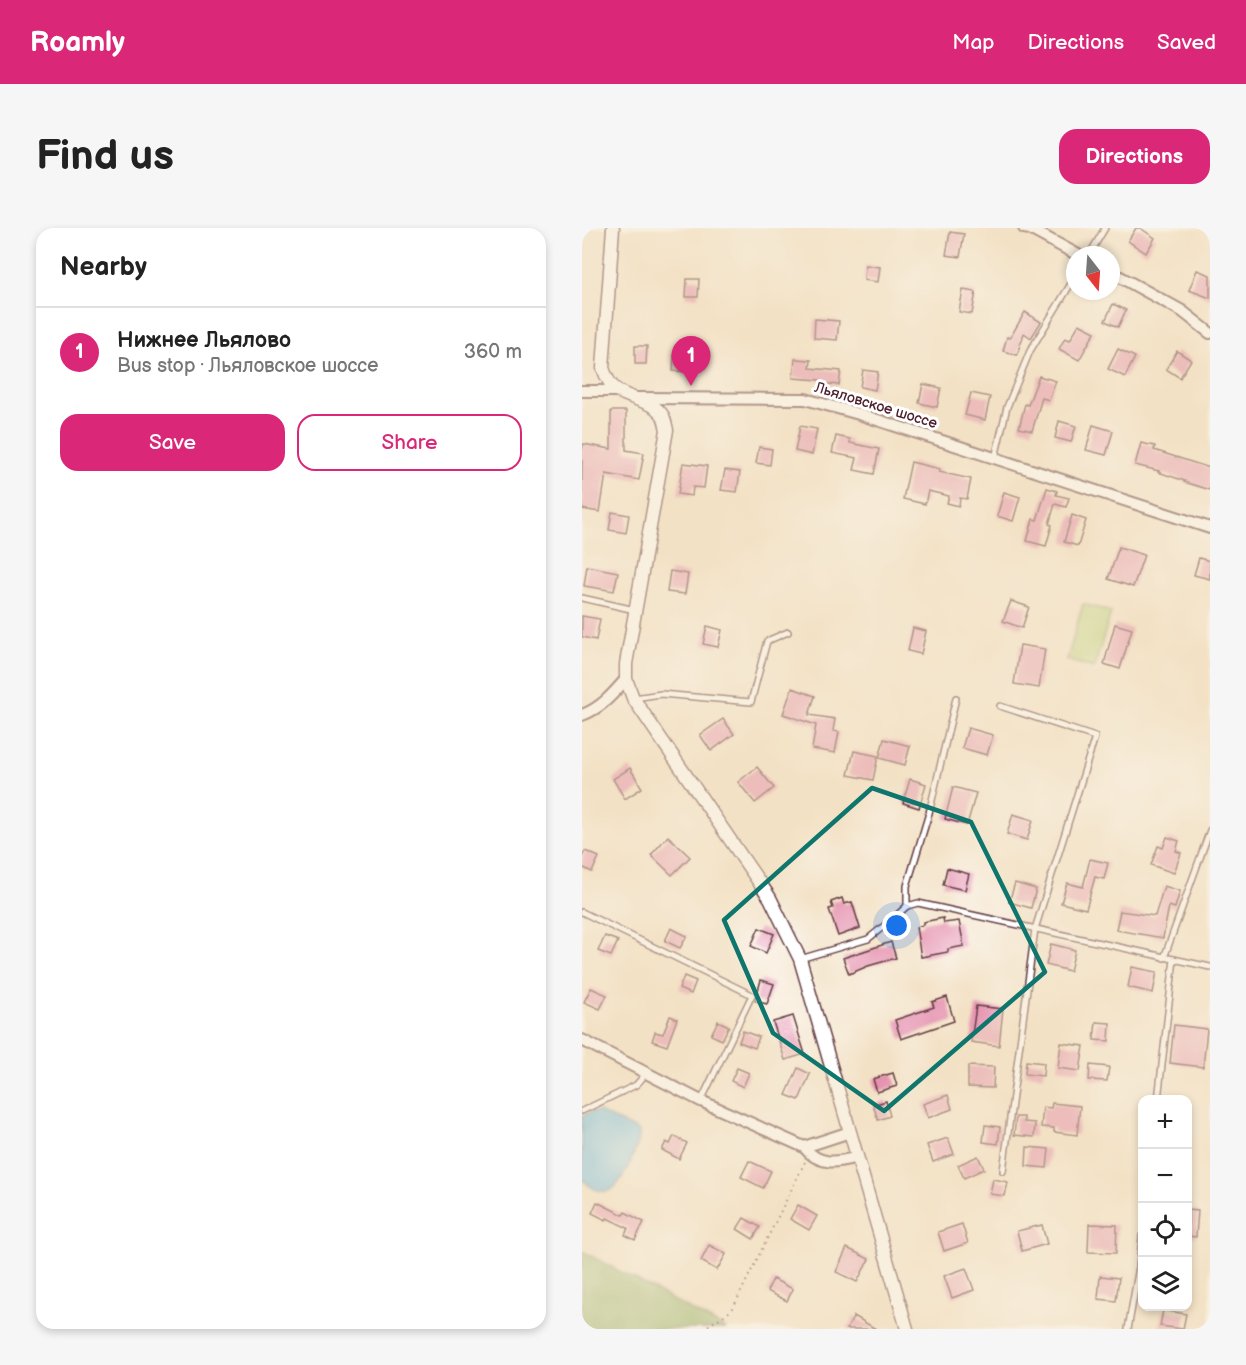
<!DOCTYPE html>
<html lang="en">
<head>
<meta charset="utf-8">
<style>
  :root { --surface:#fff; --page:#f6f6f6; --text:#222; --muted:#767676; --line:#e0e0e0; --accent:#db2777 }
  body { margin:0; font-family:"Balsamiq Sans",sans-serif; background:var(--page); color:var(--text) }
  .controls { position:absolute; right:18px; bottom:18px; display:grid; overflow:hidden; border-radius:12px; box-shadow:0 3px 9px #0003 }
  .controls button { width:54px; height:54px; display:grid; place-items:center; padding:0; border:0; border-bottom:2px solid var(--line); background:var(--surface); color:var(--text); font:30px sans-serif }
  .compass { position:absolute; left:484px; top:18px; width:54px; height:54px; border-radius:50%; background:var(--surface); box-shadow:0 3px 9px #0003; rotate:163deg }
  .you { position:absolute; left:315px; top:698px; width:21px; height:21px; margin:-15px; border:4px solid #fff; border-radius:50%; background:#1a73e8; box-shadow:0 0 0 9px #1a73e833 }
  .badge { display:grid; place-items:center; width:39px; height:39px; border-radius:50%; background:var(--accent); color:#fff; font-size:20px; font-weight:700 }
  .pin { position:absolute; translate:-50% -50px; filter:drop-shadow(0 2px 3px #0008) }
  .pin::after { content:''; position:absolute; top:32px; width:21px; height:18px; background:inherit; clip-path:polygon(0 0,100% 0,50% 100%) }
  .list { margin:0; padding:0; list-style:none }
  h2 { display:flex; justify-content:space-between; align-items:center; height:78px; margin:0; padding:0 24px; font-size:26px }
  h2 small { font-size:20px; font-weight:400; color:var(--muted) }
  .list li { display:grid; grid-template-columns:39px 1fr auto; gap:18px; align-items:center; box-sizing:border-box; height:90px; padding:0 24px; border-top:2px solid var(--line) }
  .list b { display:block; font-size:22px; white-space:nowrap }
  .list p { margin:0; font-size:20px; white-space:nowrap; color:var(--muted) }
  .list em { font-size:20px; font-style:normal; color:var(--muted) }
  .actions { display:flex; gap:12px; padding:18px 24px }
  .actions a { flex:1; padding:14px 0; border:2px solid var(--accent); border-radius:18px; text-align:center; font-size:21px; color:var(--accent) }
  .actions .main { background:var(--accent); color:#fff }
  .icon { flex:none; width:33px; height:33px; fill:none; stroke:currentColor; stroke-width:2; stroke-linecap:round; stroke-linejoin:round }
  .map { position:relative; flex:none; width:628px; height:1101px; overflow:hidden; border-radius:18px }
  header { display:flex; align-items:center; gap:36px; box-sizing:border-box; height:84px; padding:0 30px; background:var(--accent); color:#fff }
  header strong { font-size:28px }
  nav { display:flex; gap:33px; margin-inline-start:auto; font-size:21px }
  .intro { display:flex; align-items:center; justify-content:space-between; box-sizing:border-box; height:144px; padding:0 36px }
  h1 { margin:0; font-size:42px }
  .button { padding:15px 27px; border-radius:18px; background:var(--accent); color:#fff; font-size:21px; font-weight:700 }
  main { display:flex; gap:36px; padding:0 36px }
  aside { flex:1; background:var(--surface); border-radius:18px; box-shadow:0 3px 9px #0003 }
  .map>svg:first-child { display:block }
  .green { fill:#b6d177; stroke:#807851; stroke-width:1.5 }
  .forest { fill:#90b368; stroke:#6d694a; stroke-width:1.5 }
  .water { fill:#69bbe4; stroke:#5a6d88; stroke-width:1.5 }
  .building { fill:#e591ae }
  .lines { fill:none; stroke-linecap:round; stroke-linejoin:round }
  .service-casing { stroke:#633c42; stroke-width:8 }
  .minor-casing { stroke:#633c42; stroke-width:14 }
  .tertiary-casing { stroke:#633c42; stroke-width:15 }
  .path { stroke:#633c42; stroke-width:2; stroke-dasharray:1.5 4.5; stroke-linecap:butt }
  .service { stroke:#fff; stroke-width:5 }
  .minor { stroke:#fff; stroke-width:10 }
  .tertiary { stroke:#fff; stroke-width:12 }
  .marked { fill:none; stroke:#0f766e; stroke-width:4.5; stroke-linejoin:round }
  .labels { text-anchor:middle; stroke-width:6; stroke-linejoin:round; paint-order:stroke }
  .street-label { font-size:15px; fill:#4a1f2b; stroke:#fff }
</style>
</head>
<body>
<header>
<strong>Roamly</strong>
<nav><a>Map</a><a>Directions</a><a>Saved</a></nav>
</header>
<div class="intro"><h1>Find us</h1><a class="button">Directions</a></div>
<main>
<aside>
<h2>Nearby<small></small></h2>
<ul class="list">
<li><span class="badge">1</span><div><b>Нижнее Льялово</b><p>Bus stop · Льяловское шоссе</p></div><em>360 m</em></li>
</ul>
<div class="actions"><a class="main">Save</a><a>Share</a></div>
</aside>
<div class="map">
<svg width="628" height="1101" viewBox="0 0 628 1101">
  <rect width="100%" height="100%" fill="#fff"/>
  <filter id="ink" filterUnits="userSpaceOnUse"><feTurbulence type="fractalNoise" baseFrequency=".0167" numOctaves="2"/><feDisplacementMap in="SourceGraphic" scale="12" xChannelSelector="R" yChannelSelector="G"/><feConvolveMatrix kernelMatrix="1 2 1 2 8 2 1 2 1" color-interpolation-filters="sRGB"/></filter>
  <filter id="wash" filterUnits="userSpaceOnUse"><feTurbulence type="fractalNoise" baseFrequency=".008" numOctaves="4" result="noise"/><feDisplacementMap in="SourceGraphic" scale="24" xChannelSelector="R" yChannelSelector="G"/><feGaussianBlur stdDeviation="1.35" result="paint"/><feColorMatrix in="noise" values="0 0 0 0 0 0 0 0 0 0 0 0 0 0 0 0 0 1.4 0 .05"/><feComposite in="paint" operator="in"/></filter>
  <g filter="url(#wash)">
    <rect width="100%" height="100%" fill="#f3e1c5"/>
    <polygon class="green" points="501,376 529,384 512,440 485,432"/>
    <polygon class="forest" points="0,1023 144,1101 0,1101"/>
    <path class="water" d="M9,884H17L57,903C58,915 52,924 48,935C36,960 25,976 0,951V888Z"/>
    <g id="blocks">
      <g class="building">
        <polygon points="554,0 558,0 573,10 564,25 546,13"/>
        <polygon points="368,4 382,6 378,29 364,27"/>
        <polygon points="283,37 298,39 296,54 282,52"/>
        <polygon points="615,42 628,47 628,70 607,62"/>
        <polygon points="105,51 117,51 116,69 104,69"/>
        <polygon points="381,62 394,64 390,86 377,84"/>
        <polygon points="531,76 544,82 536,99 523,93"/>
        <polygon points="443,84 459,94 449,110 442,105 435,127 421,123 425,109 428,110"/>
        <polygon points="233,91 257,93 255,112 232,110"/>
        <polygon points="497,96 513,104 497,132 477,121 483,110 488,112"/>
        <polygon points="53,118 65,118 64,136 53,136"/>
        <polygon points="536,121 553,129 543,149 526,141"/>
        <polygon points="595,123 609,132 598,150 584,141"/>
        <polygon points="92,127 114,128 113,144 91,143"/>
        <polygon points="213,131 229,132 228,140 259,143 257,157 238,155 238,152 211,150"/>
        <polygon points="281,142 296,144 293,162 278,159"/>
        <polygon points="457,148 474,153 467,172 460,170 450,203 437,200 443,176 446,177"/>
        <polygon points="341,156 359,160 355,179 337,175"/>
        <polygon points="389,165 408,169 403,192 383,187"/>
        <polygon points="29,183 44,183 44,222 62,225 57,252 24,246 18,284 0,281 0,224 1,216 29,221"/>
        <polygon points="477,193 494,198 489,214 473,210"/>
        <polygon points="511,197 531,203 524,227 504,222"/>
        <polygon points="218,198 235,201 230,227 213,223"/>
        <polygon points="254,208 268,211 268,215 297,221 292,246 272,242 275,230 250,225"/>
        <polygon points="559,215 573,218 572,222 628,240 628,262 602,254 603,253 576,244 577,243 553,237"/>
        <polygon points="177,219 190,221 188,237 174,235"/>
        <polygon points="329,234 358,241 357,244 389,251 385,271 378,270 377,278 365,275 367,268 346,263 343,276 321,271"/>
        <polygon points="101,235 125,238 122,260 111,259 110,268 96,266"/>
        <polygon points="143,242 158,244 155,264 139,262"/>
        <polygon points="465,260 475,263 474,267 487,270 484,279 473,276 467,296 470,297 464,318 445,313 451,291 455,292"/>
        <polygon points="422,264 438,269 431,293 415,288"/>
        <polygon points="30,284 47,287 44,305 27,302"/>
        <polygon points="490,287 504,292 496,318 482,314"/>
        <polygon points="537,319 562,327 551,359 526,351"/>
        <polygon points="617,330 628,333 628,351 612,347"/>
        <polygon points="5,338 36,344 32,363 2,358"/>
        <polygon points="88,343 106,346 103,366 85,364"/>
        <polygon points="429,373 447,379 440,400 421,393"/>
        <polygon points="0,388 18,391 14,412 0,409"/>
        <polygon points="533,396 550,401 538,441 522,436"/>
        <polygon points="125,398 140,402 136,419 121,416"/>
        <polygon points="331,400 344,403 339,426 326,423"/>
        <polygon points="438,417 463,421 457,460 432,456"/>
        <polygon points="210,460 233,468 227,487 253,491 251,503 257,504 253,525 230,521 234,497 201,486"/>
        <polygon points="141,491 152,506 129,523 118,507"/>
        <polygon points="386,500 411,507 405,527 380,520"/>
        <polygon points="302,511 328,518 323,537 297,530"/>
        <polygon points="272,523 296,528 291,552 266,547"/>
        <polygon points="175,539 192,560 173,575 156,554"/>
        <polygon points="48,540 60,560 43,571 31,551"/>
        <polygon points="328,551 344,556 337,580 321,575"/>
        <polygon points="371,559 394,565 385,597 363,591"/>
        <polygon points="431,586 451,592 445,612 425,606"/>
        <polygon points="86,608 108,629 90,647 69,627"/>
        <polygon points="585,609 597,613 594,623 599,625 592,645 569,637 576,618 581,620"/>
        <polygon points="3,623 17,629 10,644 0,639 0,629"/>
        <polygon points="508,631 526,635 522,651 513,649 504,681 479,675 485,655 501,659"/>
        <polygon points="365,640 387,646 383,662 361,657"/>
        <polygon points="433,655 454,661 449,680 427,674"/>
        <polygon points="582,658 598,663 593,680 587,678 581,710 534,702 538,683 573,688"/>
        <polygon points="260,670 262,676 270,674 278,700 256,708 247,681 251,680 249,674"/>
        <polygon points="361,690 362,695 377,693 382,718 366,721 366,724 339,729 334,699 341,697 341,694"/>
        <polygon points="89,700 105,708 98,720 83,713"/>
        <polygon points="177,700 192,706 184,725 169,718"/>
        <polygon points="23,708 36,713 29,728 16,723"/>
        <polygon points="309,714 314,730 286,738 267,746 261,730"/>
        <polygon points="469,716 493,722 488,743 464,737"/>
        <polygon points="550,739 575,744 571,765 546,759"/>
        <polygon points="102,748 114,753 109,766 97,761"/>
        <polygon points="179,752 192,756 185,776 173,773"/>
        <polygon points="9,760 25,767 18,781 2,774"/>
        <polygon points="365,769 372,793 319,811 313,792 352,779 350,774"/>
        <polygon points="394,778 421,781 417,818 389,814"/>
        <polygon points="88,788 95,791 85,818 70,813 73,804 81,806"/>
        <polygon points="211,788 223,826 203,832 191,794"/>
        <polygon points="136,793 147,798 140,812 129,807"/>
        <polygon points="514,794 528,795 527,813 512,812"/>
        <polygon points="592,797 625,801 621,839 588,835"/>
        <polygon points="161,803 177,809 173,820 157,814"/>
        <polygon points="479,815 502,818 498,843 476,840"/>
        <polygon points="444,833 462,835 461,848 443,846"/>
        <polygon points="508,837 527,839 525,853 507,852"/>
        <polygon points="386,838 412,839 411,860 386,859"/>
        <polygon points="155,840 167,845 161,859 149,853"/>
        <polygon points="216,840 228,846 217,872 204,867"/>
        <polygon points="311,845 315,858 295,864 291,851"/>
        <polygon points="366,867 370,881 346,890 341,876"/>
        <polygon points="304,873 308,888 296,892 291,877"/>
        <polygon points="470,875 498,878 495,907 472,904 472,900 459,899 461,879 469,880"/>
        <polygon points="434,889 442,889 442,894 453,895 452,909 432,907"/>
        <polygon points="403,897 418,899 416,916 401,914"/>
        <polygon points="92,908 105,915 97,931 80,922 84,914 88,916"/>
        <polygon points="366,910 372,926 351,934 345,917"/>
        <polygon points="445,919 467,921 465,940 444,938"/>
        <polygon points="396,928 402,941 382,950 376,937"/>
        <polygon points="167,933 189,943 181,960 159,949"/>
        <polygon points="411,951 426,954 423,968 408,966"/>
        <polygon points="15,974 41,987 43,984 62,994 53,1012 43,1007 46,1000 25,990 24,992 10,985"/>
        <polygon points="216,977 235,988 227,1002 208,991"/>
        <polygon points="606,982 616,983 614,1009 606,1008"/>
        <polygon points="162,990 178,999 171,1011 155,1001"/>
        <polygon points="380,996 386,1015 362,1023 356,1004"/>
        <polygon points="507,996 535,997 534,1025 506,1024"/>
        <polygon points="460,997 465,1016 440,1023 435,1003"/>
        <polygon points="127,1017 144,1026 135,1042 119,1033"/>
        <polygon points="265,1020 287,1031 275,1054 254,1044"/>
        <polygon points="384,1040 392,1062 370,1070 362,1048"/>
        <polygon points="518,1048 537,1050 534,1073 516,1071"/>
        <polygon points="191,1051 211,1061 205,1073 185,1063"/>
        <polygon points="581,1082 604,1086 601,1101 578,1098"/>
        <polygon points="272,1088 294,1101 265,1101"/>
      </g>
    </g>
  </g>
  <g filter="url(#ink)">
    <use href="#blocks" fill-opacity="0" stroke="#633c42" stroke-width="1.5"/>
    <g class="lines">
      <defs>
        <g id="service">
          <polyline points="507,27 523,0"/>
          <polyline points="413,230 425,179 448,123 493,49"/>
          <polyline points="0,370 53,382"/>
          <polyline points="52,470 79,466 169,474 185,413 206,404"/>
          <polyline points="418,478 513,509 453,701 421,943"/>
          <polyline points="325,678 325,658 347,585 374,470"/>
          <polyline points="0,684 170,767 119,873"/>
          <polyline points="582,730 628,602"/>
          <polyline points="218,731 286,711 313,689 325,678 336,675 628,739"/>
          <polyline points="576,872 592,731"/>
          <polyline points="0,883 54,857 64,846"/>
          <polyline points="546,1101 557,1039 560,1008"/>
        </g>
        <g id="minor">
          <polyline points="442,0 448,1 496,27"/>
          <polyline points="529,44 600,83 628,105"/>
          <polyline points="0,163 36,163"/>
          <polyline points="54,170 223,171 277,186 628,300"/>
          <path d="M0,487C19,480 31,466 44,451"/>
          <polyline points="0,812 119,873 222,919 268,904"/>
          <path d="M222,919C237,938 254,935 275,929"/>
        </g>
        <path id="tertiary" d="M31,0L21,140C24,149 28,158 36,163C50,172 72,173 81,188C83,192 84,198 85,202L44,436V451L51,470L188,670L218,731L325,1101"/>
      </defs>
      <use href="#service" class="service-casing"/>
      <use href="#minor" class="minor-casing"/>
      <use href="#tertiary" class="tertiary-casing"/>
      <polyline class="path" points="121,1101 150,1082 223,934"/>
      <use href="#service" class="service"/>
      <use href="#minor" class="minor"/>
      <use href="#tertiary" class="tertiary"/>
    </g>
  </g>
  <path d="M0 0H628V1101H0ZM290,560L389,594L463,744L302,883L191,805L142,692Z" fill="#f3e1c5" fill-opacity=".55" fill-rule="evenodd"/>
  <path class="marked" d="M290,560L389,594L463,744L302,883L191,805L142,692Z"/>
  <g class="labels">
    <g class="street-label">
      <text transform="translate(294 177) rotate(17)" y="5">Льяловское шоссе</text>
    </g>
  </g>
</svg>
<div class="controls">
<button>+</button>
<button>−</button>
<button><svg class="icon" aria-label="locate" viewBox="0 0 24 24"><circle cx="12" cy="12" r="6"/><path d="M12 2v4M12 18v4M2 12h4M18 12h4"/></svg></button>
<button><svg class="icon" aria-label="layers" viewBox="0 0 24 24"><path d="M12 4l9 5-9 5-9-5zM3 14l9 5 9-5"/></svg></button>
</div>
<svg class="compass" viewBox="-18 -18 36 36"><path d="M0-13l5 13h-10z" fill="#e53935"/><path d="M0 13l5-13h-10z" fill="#767676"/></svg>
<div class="you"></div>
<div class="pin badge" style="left:109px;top:158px">1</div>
</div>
</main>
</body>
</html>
